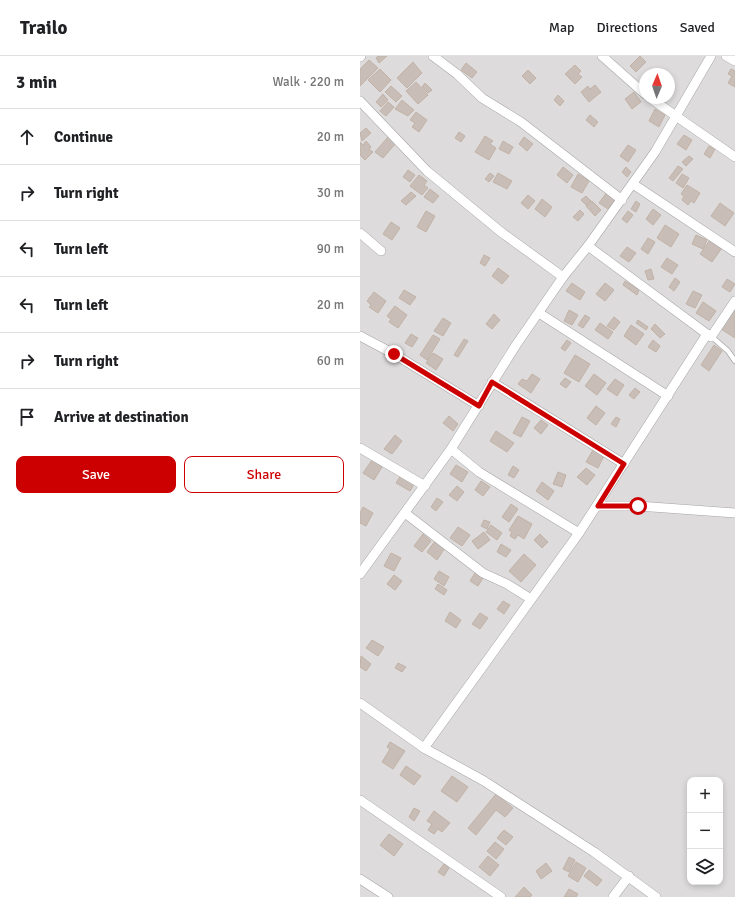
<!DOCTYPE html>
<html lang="en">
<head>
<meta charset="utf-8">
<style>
  :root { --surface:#fff; --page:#f2f2f2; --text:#202124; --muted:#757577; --line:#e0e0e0; --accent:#cd0001 }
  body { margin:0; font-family:Signika,sans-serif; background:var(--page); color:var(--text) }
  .controls { position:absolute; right:12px; bottom:12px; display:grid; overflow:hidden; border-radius:8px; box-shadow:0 2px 6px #0003 }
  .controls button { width:36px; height:36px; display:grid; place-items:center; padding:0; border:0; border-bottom:1px solid var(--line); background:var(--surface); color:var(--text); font:20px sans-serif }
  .compass { position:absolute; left:279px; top:12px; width:36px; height:36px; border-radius:50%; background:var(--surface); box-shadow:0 2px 6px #0003; rotate:2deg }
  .stop { position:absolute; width:12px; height:12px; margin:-9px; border:3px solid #cd0001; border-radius:50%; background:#fff }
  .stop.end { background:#cd0001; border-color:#fff; box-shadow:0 1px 4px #0008 }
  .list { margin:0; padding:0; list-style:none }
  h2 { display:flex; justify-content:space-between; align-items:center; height:52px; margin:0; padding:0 16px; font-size:17px }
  h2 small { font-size:13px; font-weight:400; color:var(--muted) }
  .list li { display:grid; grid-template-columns:26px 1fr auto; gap:12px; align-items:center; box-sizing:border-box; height:56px; padding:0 16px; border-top:1px solid var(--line) }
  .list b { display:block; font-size:15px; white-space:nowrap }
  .list em { font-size:13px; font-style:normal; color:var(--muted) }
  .actions { display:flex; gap:8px; padding:12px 16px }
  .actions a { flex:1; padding:9px 0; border:1px solid var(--accent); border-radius:8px; text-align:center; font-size:14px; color:var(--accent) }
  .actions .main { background:var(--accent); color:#fff }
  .icon { flex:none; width:22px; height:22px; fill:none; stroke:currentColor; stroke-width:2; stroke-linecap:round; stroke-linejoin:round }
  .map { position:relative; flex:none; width:375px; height:841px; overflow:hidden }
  header { display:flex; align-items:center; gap:24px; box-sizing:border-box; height:56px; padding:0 20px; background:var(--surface); border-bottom:1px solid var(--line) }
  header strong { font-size:19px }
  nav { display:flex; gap:22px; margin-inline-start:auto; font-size:14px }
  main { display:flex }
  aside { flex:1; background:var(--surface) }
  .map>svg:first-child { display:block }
  .residential { fill:#dddbdc; fill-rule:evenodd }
  .building { fill:#c8beb7; stroke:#c2b2a6 }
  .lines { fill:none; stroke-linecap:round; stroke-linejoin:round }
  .lane-casing { stroke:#a6a6a6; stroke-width:6 }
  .street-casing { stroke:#a6a6a6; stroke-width:10 }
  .lane { stroke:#fff; stroke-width:4.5 }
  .street { stroke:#fff; stroke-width:9 }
  .route { stroke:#cd0001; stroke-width:5 }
</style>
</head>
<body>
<header>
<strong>Trailo</strong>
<nav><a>Map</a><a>Directions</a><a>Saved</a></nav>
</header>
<main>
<aside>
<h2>3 min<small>Walk · 220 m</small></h2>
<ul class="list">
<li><svg class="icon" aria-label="ahead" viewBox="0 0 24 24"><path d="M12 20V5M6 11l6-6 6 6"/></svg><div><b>Continue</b></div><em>20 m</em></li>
<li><svg class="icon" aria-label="right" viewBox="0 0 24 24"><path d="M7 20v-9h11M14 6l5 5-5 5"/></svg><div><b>Turn right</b></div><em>30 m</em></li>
<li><svg class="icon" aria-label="left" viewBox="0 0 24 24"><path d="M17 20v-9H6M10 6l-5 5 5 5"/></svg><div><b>Turn left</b></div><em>90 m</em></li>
<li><svg class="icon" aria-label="left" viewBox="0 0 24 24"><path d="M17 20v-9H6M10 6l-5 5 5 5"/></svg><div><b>Turn left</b></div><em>20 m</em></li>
<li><svg class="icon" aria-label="right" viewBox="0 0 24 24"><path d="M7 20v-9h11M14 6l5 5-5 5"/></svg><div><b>Turn right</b></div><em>60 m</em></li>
<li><svg class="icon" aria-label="arrive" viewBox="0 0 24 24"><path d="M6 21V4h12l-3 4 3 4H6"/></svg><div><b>Arrive at destination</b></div></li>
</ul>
<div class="actions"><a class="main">Save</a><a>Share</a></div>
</aside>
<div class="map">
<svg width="375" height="841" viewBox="0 0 375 841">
  <rect width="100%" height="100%" fill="#f0ece4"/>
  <path class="residential" d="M0,0H375V841H0ZM285,18H309V42H285ZM330,724H360V826H330Z"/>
  <g class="building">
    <polygon points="18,0 27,0 19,7 16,2"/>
    <polygon points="280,0 286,6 276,16 270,10"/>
    <polygon points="9,4 18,12 0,30 0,13"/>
    <polygon points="53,6 62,17 47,32 37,22"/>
    <polygon points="106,7 117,16 112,22 101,14"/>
    <polygon points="215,9 221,15 218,18 222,21 215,28 205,18"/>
    <polygon points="20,13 31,24 20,36 8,24"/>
    <polygon points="371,13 375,15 375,31 368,27 372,20 368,18"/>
    <polygon points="168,14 176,22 170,28 162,20"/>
    <polygon points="56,26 68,39 58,48 46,35"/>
    <polygon points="65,27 72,34 68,37 62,31"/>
    <polygon points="235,29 241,36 229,46 221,36 228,30 230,33"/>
    <polygon points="31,30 42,40 36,46 25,36"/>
    <polygon points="274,36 281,46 272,53 265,43"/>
    <polygon points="23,38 28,44 21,51 16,46"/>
    <polygon points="198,39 204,45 200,50 194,44"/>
    <polygon points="42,44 54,54 48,60 35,53"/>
    <polygon points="28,46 34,51 26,60 20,55"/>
    <polygon points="295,53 305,59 299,71 289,65"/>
    <polygon points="56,56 67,64 59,76 52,71 55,67 50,64"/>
    <polygon points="230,59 238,66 234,71 226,64"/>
    <polygon points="6,72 11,77 2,85 0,77"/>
    <polygon points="99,76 105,80 101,86 95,82"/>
    <polygon points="324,79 332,84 326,94 317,88"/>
    <polygon points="125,80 133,85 130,88 136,92 129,104 115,96"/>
    <polygon points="28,81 36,87 23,102 15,96"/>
    <polygon points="164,81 173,88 167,95 159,88"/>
    <polygon points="6,85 11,91 9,93 13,96 5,104 0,99 0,86 3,89"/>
    <polygon points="143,85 153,91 149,98 139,93"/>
    <polygon points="268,89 276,94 268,106 260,100"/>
    <polygon points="349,90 355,93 350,102 344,98"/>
    <polygon points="329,100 333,103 326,110 322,106"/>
    <polygon points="318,110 323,113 313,125 309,122"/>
    <polygon points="203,111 213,119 207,127 197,119"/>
    <polygon points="266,111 271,116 267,121 262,116"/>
    <polygon points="48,114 55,119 50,126 43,121"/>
    <polygon points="130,117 134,120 129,126 125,123"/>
    <polygon points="138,117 152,125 147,133 133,126"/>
    <polygon points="218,118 229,125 222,137 211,131"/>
    <polygon points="322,118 329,122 323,132 316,127"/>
    <polygon points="59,119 67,125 64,129 68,132 62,139 50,130"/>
    <polygon points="327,129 340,137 334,147 331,145 328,149 322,144 324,140 321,138"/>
    <polygon points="70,133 79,140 73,147 64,141"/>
    <polygon points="51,136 56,140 46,149 41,145"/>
    <polygon points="247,136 255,143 248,153 239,147"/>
    <polygon points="168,139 175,145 168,153 161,147"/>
    <polygon points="226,140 231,145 226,149 221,144"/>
    <polygon points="182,143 192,151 185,161 175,153"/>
    <polygon points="232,145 241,154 235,160 226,150"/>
    <polygon points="276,145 280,148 276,156 271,153"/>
    <polygon points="360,147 374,157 365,170 351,160"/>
    <polygon points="293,153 301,159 293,169 286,163"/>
    <polygon points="220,154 224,158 218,165 213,161"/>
    <polygon points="66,155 75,160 66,176 57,171"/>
    <polygon points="268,155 273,159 267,167 262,163"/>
    <polygon points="31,166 40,172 32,184 23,178"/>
    <polygon points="305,169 319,178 311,191 297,182"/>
    <polygon points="336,179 347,184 343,193 332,188"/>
    <polygon points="288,182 295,186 288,198 281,193"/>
    <polygon points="350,184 362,192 352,206 340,198"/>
    <polygon points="267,191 276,197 269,206 260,200"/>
    <polygon points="124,199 130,202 125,210 120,207"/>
    <polygon points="307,202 318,209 312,218 301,211"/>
    <polygon points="138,212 149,220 142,228 132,220"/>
    <polygon points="291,213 294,223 288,224 285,215"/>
    <polygon points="315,222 320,226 314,235 309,231"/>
    <polygon points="367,223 375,228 370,236 362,231"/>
    <polygon points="265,225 279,234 277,239 263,229"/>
    <polygon points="212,227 225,236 220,244 206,235"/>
    <polygon points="245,227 254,234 245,245 236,238"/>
    <polygon points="44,234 56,241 50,249 39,242"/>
    <polygon points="333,235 342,239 335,252 326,248"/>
    <polygon points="14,236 26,245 18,257 9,251 11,249 7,245"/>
    <polygon points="343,246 356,255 349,265 336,257"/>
    <polygon points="35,250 47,259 38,272 29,266 31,263 27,260"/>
    <polygon points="375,252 375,282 361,273"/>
    <polygon points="209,254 218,259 212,269 204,265"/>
    <polygon points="134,258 140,264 132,273 126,268"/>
    <polygon points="225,259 230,262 223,272 218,269"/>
    <polygon points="254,261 260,266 254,274 247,270"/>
    <polygon points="83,262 91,267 83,280 74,275"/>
    <polygon points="278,264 288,271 286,274 276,267"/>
    <polygon points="240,267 253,276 248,283 235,274"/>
    <polygon points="295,268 305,278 300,282 291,273"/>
    <polygon points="271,269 284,278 276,289 264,280"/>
    <polygon points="51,278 58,282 52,291 45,287"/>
    <polygon points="73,279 80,283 67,304 60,299"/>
    <polygon points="104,283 108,285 98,301 94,299"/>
    <polygon points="207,284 211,287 205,295 201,292"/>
    <polygon points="293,284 300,290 296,296 288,291"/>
    <polygon points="354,289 362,295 349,315 341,309"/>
    <polygon points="73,297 83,303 76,314 66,307"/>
    <polygon points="215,299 230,308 219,326 204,317"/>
    <polygon points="172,318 180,323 171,337 158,328 162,323 167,325"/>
    <polygon points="234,318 246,327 237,339 225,330"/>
    <polygon points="205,322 211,326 206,332 200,328"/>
    <polygon points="255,323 264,329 257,340 247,333"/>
    <polygon points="275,332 280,336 274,343 269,339"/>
    <polygon points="236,350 245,357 236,369 227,362"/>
    <polygon points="89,360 98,368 93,375 83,367"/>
    <polygon points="162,361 170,365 161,381 153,377"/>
    <polygon points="256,361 260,363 256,371 251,368"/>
    <polygon points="181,364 188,369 181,378 174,372"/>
    <polygon points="136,375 154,387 147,396 130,385"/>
    <polygon points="35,379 42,385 32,398 24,393"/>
    <polygon points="233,394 244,400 238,412 226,406"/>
    <polygon points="12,404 22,411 14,424 3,417"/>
    <polygon points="96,409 108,416 102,426 90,418"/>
    <polygon points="153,410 159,414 154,422 148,419"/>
    <polygon points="226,412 235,419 227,429 217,421"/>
    <polygon points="198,416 206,419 202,431 193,428"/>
    <polygon points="41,419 54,428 50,435 36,427"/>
    <polygon points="121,425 130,431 123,440 115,434"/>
    <polygon points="182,426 194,435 188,444 176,435"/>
    <polygon points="97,430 104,436 97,445 89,439"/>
    <polygon points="77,442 83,446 76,455 71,451"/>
    <polygon points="151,448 158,453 149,466 142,461"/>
    <polygon points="3,451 13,457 6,470 0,467 0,457"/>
    <polygon points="158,460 172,468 164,483 158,479 155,483 150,480 152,476 149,474"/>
    <polygon points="124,464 130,466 127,473 121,470"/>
    <polygon points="131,469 142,477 137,484 126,476"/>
    <polygon points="98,471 110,479 102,490 90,482"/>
    <polygon points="124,476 130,484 118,493 112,485"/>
    <polygon points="63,478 71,485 62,496 54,490"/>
    <polygon points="180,478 188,486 182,492 174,484"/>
    <polygon points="75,485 85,492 77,504 67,496"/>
    <polygon points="141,488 151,494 146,501 137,496"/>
    <polygon points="31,497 41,502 34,515 24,510"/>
    <polygon points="164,498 176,509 161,526 149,515"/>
    <polygon points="79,515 89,521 84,530 74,523"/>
    <polygon points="115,517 123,522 118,530 110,525"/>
    <polygon points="34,519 42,525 35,534 27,528"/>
    <polygon points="78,528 87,534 84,539 75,533"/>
    <polygon points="143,545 150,549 144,558 137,553"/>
    <polygon points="90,556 101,564 96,572 85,565"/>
    <polygon points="120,557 128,562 120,573 112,568"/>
    <polygon points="12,584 24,591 18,600 6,592"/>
    <polygon points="1,600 11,608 6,615 0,611"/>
    <polygon points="38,607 46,611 42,616 35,612"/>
    <polygon points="30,686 45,695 33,713 22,706 30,693 27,691"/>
    <polygon points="46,710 61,720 54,729 40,719"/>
    <polygon points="92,720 108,731 97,746 81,735"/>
    <polygon points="136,738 153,752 145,761 136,754 116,779 108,772"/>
    <polygon points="54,752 60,755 54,765 49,761"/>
    <polygon points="74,755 90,767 82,776 78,773 74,778 68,774 72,768 67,765"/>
    <polygon points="144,774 153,781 146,789 137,782"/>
    <polygon points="29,778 43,788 34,800 20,789"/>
    <polygon points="135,786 144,793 136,803 127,795"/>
    <polygon points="128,800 139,809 130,820 119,811"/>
    <polygon points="209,801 215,804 209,816 203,813"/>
    <polygon points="216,806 226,812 218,826 208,820"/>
    <polygon points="186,807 192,815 181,823 176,815"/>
    <polygon points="84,808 89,812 84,820 78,816"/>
    <polygon points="229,814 242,824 237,830 224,820"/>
    <polygon points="164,831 172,839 170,841 155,841"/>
    <polygon points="209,833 218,838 216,841 204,841"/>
  </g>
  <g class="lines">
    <defs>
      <polyline id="lane" points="352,281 368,295 375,305"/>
      <g id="street">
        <polyline points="73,0 97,18 122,42 161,66 262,144"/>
        <polyline points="242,0 285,38"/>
        <polyline points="366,0 375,5"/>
        <polyline points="0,1 1,0"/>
        <polyline points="290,42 375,101"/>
        <polyline points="0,45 67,115 141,176 203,221"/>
        <polyline points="273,128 375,196"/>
        <polyline points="0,177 21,195"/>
        <polyline points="228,190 351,281 375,245"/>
        <polyline points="179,257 308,340"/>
        <polyline points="0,280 34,298 119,350"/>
        <polyline points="132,326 264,408"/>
        <polyline points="0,392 65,430"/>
        <polyline points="91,393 119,416 219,477"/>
        <polyline points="237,450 278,450 375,457"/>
        <polyline points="45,457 123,517 147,528 171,543"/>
        <polyline points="0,518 91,393 156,289 203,221 228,190 295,96 351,0"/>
        <polyline points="0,647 64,692 124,725 234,796 296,841"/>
        <polyline points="64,692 219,477 347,278"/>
        <polyline points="0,744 141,841"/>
        <polyline points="0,823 28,841"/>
        <polyline points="253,841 269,820"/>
      </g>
    </defs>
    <use href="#lane" class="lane-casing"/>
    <use href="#street" class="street-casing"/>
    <use href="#lane" class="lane"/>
    <use href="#street" class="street"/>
  </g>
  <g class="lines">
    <polyline class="route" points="34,298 119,350 132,326 264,408 238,450 278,450"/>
  </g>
</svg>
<div class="controls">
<button>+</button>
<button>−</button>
<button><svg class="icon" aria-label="layers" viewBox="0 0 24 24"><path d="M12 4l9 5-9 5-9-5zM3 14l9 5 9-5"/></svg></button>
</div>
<svg class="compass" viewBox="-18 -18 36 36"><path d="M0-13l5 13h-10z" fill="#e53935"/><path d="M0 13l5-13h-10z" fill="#757577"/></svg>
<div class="stop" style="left:278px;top:450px"></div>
<div class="stop end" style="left:34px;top:298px"></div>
</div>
</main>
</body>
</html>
